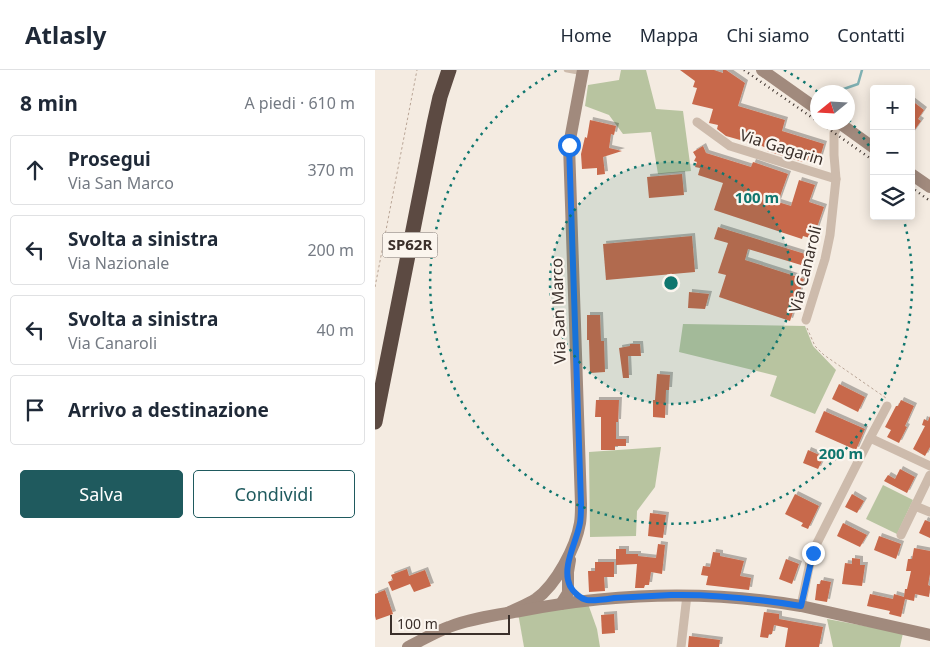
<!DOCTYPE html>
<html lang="it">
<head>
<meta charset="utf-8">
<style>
  :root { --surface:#fff; --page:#f2f2f3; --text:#1f2937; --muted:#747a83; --line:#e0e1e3; --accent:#1f5a5e }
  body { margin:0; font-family:"Noto Sans",sans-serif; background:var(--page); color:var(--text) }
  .controls { position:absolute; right:15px; top:15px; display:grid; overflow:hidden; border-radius:5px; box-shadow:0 2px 12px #0003 }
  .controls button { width:45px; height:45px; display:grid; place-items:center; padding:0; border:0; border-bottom:1px solid var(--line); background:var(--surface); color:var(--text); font:25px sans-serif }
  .compass { position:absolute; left:435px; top:15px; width:45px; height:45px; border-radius:50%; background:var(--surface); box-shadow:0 2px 12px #0003; rotate:252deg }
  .scale { position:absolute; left:15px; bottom:12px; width:120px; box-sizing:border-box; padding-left:5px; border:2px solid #3b302b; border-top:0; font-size:14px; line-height:18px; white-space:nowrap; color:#3b302b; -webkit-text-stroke:4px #fbf5ee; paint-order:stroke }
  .stop { position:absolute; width:15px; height:15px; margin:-11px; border:4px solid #1a73e8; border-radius:50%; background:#fff }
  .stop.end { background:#1a73e8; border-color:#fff; box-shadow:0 1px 5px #0008 }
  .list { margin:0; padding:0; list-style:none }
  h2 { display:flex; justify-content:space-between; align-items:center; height:65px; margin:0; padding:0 20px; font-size:21px }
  h2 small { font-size:16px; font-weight:400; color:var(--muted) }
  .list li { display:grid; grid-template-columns:32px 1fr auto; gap:15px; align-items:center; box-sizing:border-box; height:70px; margin:0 10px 10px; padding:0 10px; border:1px solid var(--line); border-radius:5px }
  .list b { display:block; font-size:19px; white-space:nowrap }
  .list p { margin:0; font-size:16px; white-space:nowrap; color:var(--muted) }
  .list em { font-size:16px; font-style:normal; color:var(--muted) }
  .actions { display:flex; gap:10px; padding:15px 20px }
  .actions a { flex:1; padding:11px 0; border:1px solid var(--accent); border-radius:5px; text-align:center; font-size:18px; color:var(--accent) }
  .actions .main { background:var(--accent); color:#fff }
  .icon { flex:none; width:28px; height:28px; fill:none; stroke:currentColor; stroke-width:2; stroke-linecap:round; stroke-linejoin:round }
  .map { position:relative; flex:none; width:555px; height:577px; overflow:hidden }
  header { display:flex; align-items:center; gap:30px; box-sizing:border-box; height:70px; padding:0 25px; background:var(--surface); border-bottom:1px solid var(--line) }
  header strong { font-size:24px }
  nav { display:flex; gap:28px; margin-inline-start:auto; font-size:18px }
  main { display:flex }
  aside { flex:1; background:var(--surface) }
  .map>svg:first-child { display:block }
  .green { fill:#b8c4a0 }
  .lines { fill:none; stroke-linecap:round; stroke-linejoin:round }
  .stream { stroke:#7fb0b2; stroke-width:2.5 }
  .building { fill:#c8694b; filter:url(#shadow) }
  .path { stroke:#b9a596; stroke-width:1; stroke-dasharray:2.5 2.5; stroke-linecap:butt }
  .lane { stroke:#cdbbac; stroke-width:4.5 }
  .street { stroke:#cdbbac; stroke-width:9 }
  .secondary { stroke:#a18a7d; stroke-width:12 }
  .highway { stroke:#5c4a42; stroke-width:15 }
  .rail { stroke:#3b302b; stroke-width:2.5; stroke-dasharray:1 4; stroke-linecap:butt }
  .route { stroke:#1a73e8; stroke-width:6 }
  .ring { fill:none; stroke:#0f766e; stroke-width:2.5; stroke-dasharray:2.5 5 }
  .labels { text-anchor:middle; stroke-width:4.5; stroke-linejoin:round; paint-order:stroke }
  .shield { fill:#fbf5ee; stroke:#756b66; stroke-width:1 }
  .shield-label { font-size:15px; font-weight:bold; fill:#3b302b }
  .street-label { font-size:16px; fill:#3b302b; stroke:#fbf5ee }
  .centre { fill:#0f766e; stroke:#fbf5ee; stroke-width:2.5 }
  .ring-label { font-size:15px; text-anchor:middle; font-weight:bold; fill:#0f766e; stroke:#fbf5ee; stroke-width:4.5; stroke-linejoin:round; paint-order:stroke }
</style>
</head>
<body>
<header>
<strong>Atlasly</strong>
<nav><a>Home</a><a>Mappa</a><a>Chi siamo</a><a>Contatti</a></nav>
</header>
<main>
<aside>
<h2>8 min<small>A piedi · 610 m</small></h2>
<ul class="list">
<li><svg class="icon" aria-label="ahead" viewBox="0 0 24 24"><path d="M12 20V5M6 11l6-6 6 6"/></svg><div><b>Prosegui</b><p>Via San Marco</p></div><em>370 m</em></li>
<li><svg class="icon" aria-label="left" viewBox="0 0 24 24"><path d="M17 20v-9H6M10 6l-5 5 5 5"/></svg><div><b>Svolta a sinistra</b><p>Via Nazionale</p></div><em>200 m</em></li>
<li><svg class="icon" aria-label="left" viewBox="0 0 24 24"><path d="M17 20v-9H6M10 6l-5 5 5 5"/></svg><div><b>Svolta a sinistra</b><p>Via Canaroli</p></div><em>40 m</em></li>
<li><svg class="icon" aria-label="arrive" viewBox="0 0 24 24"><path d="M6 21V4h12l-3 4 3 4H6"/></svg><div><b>Arrivo a destinazione</b></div></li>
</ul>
<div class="actions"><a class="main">Salva</a><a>Condividi</a></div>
</aside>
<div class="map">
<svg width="555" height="577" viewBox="0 0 555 577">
  <defs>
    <filter id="shadow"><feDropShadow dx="3" dy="-3" stdDeviation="0" flood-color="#0004"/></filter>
  </defs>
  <rect width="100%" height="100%" fill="#f4ebe1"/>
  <g class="green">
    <polygon points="246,0 271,0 281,39 308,41 316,101 283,104 276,62 248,64 234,45 210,36 213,15 244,10"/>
    <polygon points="308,254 430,256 438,276 461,300 440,344 395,326 402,306 304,282"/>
    <polygon points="286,377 280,417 262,441 261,466 215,467 214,382"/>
    <polygon points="508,415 538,430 522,464 491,449"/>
    <polygon points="212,531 222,559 225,577 149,577 143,543"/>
    <polygon points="452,549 528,563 525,577 458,577"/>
  </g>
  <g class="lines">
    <polyline class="stream" points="460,22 483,14 487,0"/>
  </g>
  <g class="building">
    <polygon points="305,0 339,0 348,3 348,0 351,0 370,13 363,36 410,50 407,61 449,74 443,94 429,89 428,92 392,81 393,78 351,66 342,59 343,55 334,53 338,39 317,34 322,18 318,17 320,11"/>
    <polygon points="536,30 549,40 543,49 546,51 536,65"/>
    <polygon points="215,50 241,56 239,65 236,64 234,78 247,81 228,87 230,104 222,105 222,98 207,99 206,84 210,67 212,68"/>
    <polygon points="328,76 331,83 376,97 378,92 413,104 403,132 416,136 424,110 440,115 434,132 449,137 438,169 428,166 427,169 339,140 348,113 323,105 325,98 320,97 322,92 319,91 321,87 318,82"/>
    <polygon points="307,104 309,125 274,128 272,107"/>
    <polygon points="343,157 430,184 426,195 373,179 370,190 429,209 415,251 344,227 351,205 343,203 353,173 339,169"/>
    <polygon points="317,166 320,202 231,210 228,174"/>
    <polygon points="314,222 334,224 330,239 313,238"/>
    <polygon points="212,245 225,245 226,271 229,271 230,302 215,303 214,270 212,270"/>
    <polygon points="255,274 265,274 266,286 253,286 254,308 248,308 244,278 255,276"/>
    <polygon points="282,304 295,305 294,320 291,320 290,348 278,347 278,330 280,330"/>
    <polygon points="464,314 490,327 483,342 457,329"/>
    <polygon points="221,330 244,330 243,352 241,352 241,369 251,369 251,376 240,376 240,380 226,380 226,347 220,347"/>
    <polygon points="526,330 539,336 530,356 532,357 524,373 512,367 516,360 510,357 521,336 523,336"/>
    <polygon points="449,341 490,359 481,380 440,362"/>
    <polygon points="555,346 555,377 550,386 538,379 550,356 547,355 549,349 553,351"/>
    <polygon points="433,380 449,387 443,399 428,393"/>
    <polygon points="525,399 540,407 532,423 509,411 513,405 520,409"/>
    <polygon points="420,424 444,436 433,459 426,456 428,453 410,444"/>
    <polygon points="477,424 489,431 482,443 470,437"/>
    <polygon points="275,443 291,445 288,468 273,466"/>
    <polygon points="550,450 555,452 555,468 544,463"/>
    <polygon points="468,453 492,465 485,477 462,466"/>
    <polygon points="504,466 526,474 521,489 499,480"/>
    <polygon points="283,474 290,475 287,504 276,502 274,515 270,515 269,518 260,518 262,494 241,495 241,479 251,479 251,484 263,484 263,486 281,488"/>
    <polygon points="539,478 555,481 555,504 553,515 555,516 555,519 554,527 540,524 539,531 530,529 526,547 514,544 515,541 492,536 495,524 518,529 519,524 529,527 530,519 532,519 536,501 531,501 533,489 537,489"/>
    <polygon points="338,482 345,483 345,486 369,491 365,506 376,508 374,520 331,515 333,506 326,505 328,496 335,497"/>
    <polygon points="477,488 485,489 485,495 490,495 487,516 467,514 470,493 477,494"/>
    <polygon points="411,489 424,494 417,514 404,509"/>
    <polygon points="220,492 239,492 239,507 229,507 230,521 214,522 213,501 220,501"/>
    <polygon points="32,499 34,506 50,500 56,516 39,522 35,514 17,521 13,512 18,510 16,505"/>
    <polygon points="446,510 456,512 452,532 440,530 442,514 445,514"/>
    <polygon points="10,520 18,544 1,550 0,546 0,524"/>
    <polygon points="389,542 404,544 404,549 448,557 444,577 410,577 413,558 399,555 397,564 394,564 393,568 385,567"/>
    <polygon points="239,544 240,563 227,564 226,545"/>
    <polygon points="314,566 345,570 344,577 313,577"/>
  </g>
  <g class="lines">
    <g class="path">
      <polyline points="0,217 42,0"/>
      <polyline points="432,258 440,276 449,285 511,328"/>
    </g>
    <polyline class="lane" points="191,0 207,3"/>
    <g class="street">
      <polyline points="322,52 355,76 461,109"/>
      <polyline points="431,250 450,189 455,165 461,109 459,85 459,63 464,54"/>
      <polyline points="495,368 555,396"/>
      <polyline points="540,436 555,442"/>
      <polyline points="526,465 555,405"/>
      <polyline points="426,536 437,483 495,368 512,336"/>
      <polyline points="306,577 312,525"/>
    </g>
    <g class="secondary">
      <polyline points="387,0 442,39"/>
      <polyline points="463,52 499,78"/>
      <polyline points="536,104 555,117"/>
      <polyline points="186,534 193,523 193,502 195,490"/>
      <path d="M133,543C142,538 152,535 161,529C181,515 201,477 205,453C206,447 206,440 206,434L194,75L208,0"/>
      <path d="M33,577C47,570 60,562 74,557C97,548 122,545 145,541C238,523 333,520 426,536L555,565"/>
    </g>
    <polyline class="highway" points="0,352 59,54 65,27 74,0"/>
    <g class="rail">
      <polyline points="369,0 442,51"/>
      <polyline points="444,52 499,91"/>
      <polyline points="536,117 555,131"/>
    </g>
  </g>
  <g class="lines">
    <path class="route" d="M194,75L206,434C206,440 206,447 205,453C202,471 186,497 195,516C198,522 206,529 212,530C219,531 232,529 239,528C258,527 277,526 296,525C340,524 383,529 426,536L438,483"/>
  </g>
  <circle cx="296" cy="213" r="121" fill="#0f766e" fill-opacity=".12"/>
  <g class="ring">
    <circle cx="296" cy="213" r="121"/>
    <path d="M409 0A241 241 0 0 1 443 22M474 50A241 241 0 0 1 498 82M528 147A241 241 0 1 1 183 0"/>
  </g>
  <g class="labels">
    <rect class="shield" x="7.5" y="162.5" width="55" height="25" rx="4"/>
    <g class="shield-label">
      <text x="35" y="180">SP62R</text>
    </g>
    <g class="street-label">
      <text transform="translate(407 77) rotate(17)" y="6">Via Gagarin</text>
      <text transform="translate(430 199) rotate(-76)" y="6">Via Canaroli</text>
      <text transform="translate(183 241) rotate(-92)" y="6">Via San Marco</text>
    </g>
  </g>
  <circle cx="296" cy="213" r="8" class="centre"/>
  <g class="ring-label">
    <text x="382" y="133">100 m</text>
    <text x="466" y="389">200 m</text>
  </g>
</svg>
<div class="controls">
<button>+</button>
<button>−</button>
<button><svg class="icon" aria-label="layers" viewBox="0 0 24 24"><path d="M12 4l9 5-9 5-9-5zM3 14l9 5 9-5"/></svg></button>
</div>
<svg class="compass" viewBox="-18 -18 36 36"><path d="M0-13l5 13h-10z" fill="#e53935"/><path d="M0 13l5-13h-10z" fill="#747a83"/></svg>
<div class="scale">100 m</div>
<div class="stop" style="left:194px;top:75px"></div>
<div class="stop end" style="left:438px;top:483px"></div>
</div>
</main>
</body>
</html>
